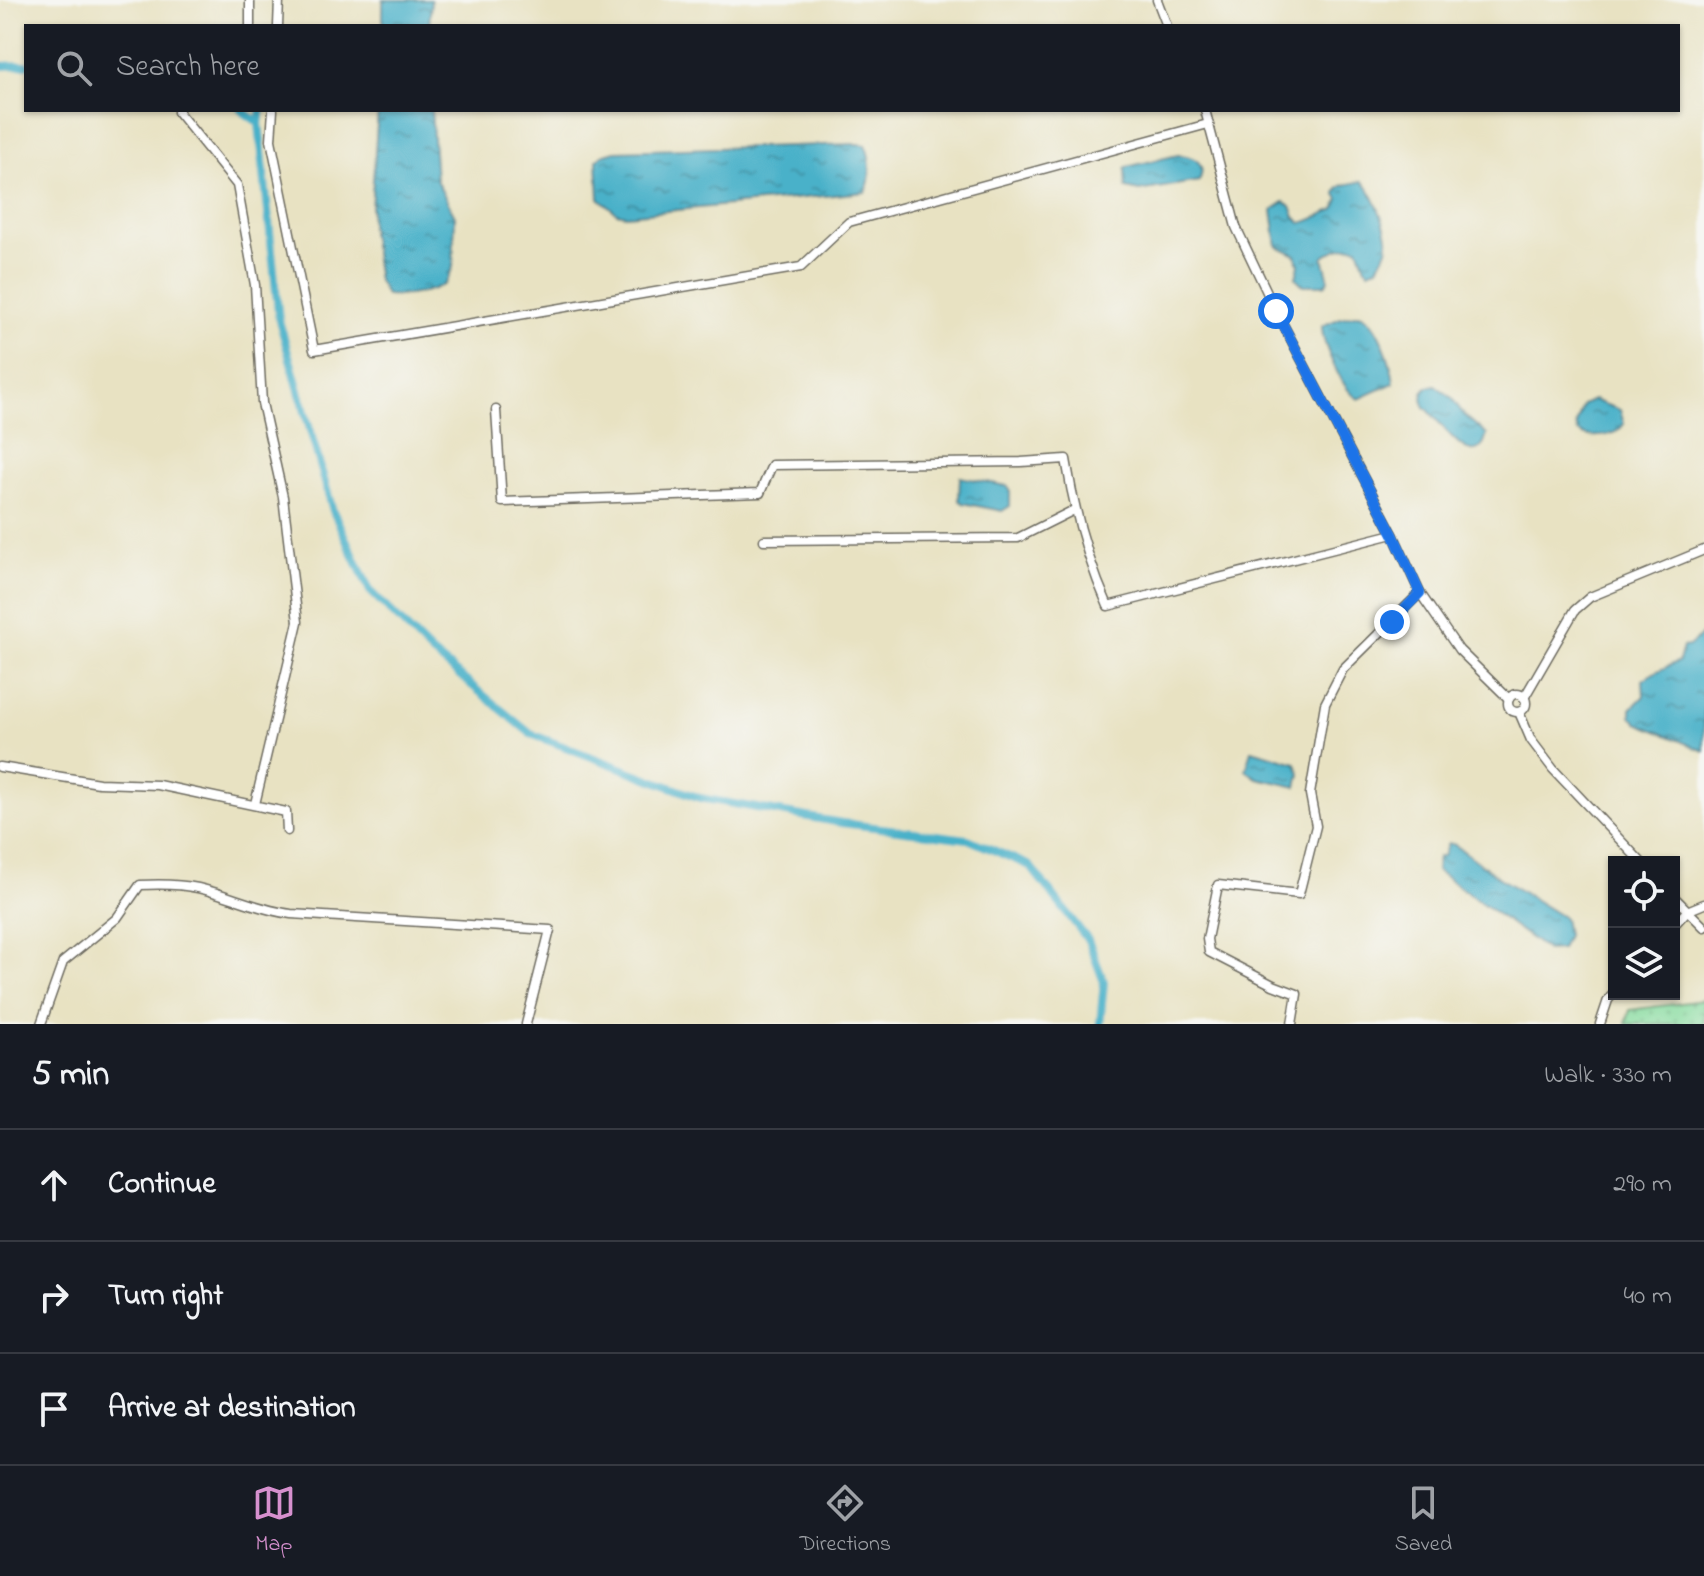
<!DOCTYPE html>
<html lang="en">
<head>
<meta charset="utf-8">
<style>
  :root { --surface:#171b24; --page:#20242c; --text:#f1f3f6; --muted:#9ea1a6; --line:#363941; --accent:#d690ce }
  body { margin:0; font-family:"Indie Flower",sans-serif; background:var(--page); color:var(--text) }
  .controls { position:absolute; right:24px; bottom:24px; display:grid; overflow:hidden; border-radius:0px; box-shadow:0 2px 6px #0004 }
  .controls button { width:72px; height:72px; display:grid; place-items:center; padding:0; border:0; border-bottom:2px solid var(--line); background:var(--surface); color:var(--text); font:40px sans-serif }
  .stop { position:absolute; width:24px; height:24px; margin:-18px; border:6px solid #1a73e8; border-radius:50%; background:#fff }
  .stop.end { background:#1a73e8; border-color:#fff; box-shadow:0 2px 8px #0008 }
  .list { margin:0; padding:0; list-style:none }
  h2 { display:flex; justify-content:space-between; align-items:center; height:104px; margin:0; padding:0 32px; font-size:34px }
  h2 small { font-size:26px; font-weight:400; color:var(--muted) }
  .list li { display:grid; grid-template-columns:52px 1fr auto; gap:24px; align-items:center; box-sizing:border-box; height:112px; padding:0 32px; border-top:2px solid var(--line) }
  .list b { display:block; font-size:30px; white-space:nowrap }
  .list em { font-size:26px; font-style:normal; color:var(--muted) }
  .icon { flex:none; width:44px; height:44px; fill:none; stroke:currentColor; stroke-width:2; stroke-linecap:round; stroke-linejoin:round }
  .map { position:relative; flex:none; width:1704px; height:1024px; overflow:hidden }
  .search { position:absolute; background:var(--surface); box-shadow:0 2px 6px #0004; left:24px; right:24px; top:24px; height:88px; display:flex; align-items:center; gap:20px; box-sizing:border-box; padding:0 28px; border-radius:0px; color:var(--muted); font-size:30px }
  .sheet { height:440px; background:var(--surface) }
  nav { display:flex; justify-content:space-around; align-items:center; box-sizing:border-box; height:112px; border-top:2px solid var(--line); background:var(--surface); font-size:22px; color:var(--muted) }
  nav a { display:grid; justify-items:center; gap:4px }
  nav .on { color:var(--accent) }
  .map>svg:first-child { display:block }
  .park { fill:url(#park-dots); stroke:#588465; stroke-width:2 }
  .water { fill:url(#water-ripples); stroke:#3a6e7a; stroke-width:2 }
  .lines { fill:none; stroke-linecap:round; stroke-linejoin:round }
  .canal { stroke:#4ab1c9; stroke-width:8 }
  .street-casing { stroke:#6d6b60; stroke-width:11 }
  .street { stroke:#fff; stroke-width:8 }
  .route { stroke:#1a73e8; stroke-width:10 }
</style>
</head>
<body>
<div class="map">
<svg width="1704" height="1024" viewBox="0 0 1704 1024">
  <defs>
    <pattern id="park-dots" width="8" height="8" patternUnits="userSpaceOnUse" patternTransform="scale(2)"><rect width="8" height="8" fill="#86dc9f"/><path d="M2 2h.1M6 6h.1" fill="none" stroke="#74bd89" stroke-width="1.8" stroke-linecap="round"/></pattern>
    <pattern id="water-ripples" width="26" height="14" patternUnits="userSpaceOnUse" patternTransform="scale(2)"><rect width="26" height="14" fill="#4ab1c9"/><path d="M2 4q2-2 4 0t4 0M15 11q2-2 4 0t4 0" fill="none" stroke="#3e90a3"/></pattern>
  </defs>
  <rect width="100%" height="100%" fill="#f6f6f2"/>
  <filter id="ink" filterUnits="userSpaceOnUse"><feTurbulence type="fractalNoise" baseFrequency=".0125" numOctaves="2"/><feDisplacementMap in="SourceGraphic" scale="16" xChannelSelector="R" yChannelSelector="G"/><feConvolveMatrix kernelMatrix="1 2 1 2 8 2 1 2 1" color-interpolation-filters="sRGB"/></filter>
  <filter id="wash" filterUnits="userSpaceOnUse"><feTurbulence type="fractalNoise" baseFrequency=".006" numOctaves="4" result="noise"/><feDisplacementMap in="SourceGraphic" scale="32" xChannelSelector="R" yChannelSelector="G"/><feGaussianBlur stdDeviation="1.8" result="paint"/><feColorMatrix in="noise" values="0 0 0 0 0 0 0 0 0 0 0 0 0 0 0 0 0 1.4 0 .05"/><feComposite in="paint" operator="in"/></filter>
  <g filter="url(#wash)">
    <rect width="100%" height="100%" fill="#e8e2c2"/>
    <polygon class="park" points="1704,1000 1704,1024 1626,1024 1630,1010"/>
    <g class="water">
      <polygon points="383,0 431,0 429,26 383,26"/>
      <path d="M378,110H431L436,180L455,216L453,267L445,284C427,293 406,297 386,295L378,281L370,224Z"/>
      <path d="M858,144L865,145C871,157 872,180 865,192L626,215L617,213L599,198L597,160L602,155L615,151Z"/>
      <path d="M1178,155C1195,156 1207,163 1199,181L1139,191L1126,188L1125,170L1127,167Z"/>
      <path d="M1362,181C1373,191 1391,234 1387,249C1385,255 1381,261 1378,267L1369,271L1365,267L1358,247C1346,245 1331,250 1323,258L1329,280L1325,285H1303L1296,278L1299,265L1296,255L1277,246L1272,210L1284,202L1291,206L1295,217L1301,223C1314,221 1321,213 1334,210L1339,199L1336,194C1339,182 1351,185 1362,181Z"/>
      <path d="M1359,314C1378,318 1392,365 1394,383L1359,399C1343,392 1322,344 1322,326L1341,318Z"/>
      <path d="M1435,385L1451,397L1464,415L1487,435C1474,477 1441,421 1425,407C1419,397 1423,387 1435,385Z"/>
      <path d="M1593,400L1620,410L1624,424C1615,438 1591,439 1578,432L1576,425L1583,405Z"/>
      <polygon points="960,477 1007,486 1010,490 1010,506 1002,511 963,503 959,500"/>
      <path d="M1704,633V751L1637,723L1631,716V709L1644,696L1643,680C1654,671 1666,668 1679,661L1683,647L1689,646Z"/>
      <polygon points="1252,750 1296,763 1300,774 1297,787 1257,778 1246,770"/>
      <polygon points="1448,843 1455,845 1501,879 1564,918 1567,935 1561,949 1547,950 1436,870 1438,857 1443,856"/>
    </g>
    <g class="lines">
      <g class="canal">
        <polyline points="0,66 26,65"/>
        <polyline points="241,110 259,123"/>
        <polyline points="261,110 259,123 279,320 333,511 370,591 431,652 531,734 700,798 842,823 968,839 1030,866 1088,940 1104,982 1100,1024"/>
      </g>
    </g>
  </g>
  <g filter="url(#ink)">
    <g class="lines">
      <defs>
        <g id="street">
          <polyline points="1157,0 1167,26"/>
          <polyline points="250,26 250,0"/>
          <polyline points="278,26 279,0"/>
          <polyline points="179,110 178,112 237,185 255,285 262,403 283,497 298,622 255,804"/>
          <polyline points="273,110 271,140 314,350 801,267 849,222 1208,124"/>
          <polyline points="1205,110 1236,227 1276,311 1393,534 1420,593 1459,650 1509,699"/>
          <path d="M496,410L502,502L760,493L772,465L1021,462L1066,459C1074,510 1087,559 1108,606L1393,534"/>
          <polyline points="764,540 1018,538 1074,510"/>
          <circle cx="1517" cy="703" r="9"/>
          <polyline points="1524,698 1575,610 1590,597 1704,550"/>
          <polyline points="1519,712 1531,740 1553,769 1641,862"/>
          <polyline points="0,767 99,783 158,785 286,812 287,831"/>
          <polyline points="1674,897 1704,927"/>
          <polyline points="1674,925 1687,911 1704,904"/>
          <path d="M41,1024L63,962L117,918L140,885C158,884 179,884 198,888C230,895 258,910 291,914L550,930L526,1024"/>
          <polyline points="1292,1024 1297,994 1273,985 1209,952 1207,939 1218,885 1299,894 1316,826 1310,794 1325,704 1343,669 1420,593"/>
          <polyline points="1600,1024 1608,1000 1614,993"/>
        </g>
      </defs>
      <use href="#street" class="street-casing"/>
      <use href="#street" class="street"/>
    </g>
  </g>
  <g class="lines" filter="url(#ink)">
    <polyline class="route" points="1276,311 1393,534 1420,593 1392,622"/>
  </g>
</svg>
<div class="controls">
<button><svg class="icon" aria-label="locate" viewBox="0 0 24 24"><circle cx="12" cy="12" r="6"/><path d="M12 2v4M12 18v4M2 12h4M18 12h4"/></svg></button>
<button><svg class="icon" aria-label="layers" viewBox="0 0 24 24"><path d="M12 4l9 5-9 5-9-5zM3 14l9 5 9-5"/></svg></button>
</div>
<div class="stop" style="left:1276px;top:311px"></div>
<div class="stop end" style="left:1392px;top:622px"></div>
<div class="search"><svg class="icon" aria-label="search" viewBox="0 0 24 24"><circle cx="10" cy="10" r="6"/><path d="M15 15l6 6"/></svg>Search here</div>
</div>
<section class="sheet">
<h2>5 min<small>Walk · 330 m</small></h2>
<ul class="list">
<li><svg class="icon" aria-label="ahead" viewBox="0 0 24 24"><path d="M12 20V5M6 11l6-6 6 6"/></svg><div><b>Continue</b></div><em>290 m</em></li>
<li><svg class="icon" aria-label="right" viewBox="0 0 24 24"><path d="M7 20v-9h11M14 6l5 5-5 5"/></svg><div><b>Turn right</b></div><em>40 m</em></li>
<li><svg class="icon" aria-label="arrive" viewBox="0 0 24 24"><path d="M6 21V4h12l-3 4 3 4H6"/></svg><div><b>Arrive at destination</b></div></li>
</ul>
</section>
<nav>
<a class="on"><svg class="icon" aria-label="map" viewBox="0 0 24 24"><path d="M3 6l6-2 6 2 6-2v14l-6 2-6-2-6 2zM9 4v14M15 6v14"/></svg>Map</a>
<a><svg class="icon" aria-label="directions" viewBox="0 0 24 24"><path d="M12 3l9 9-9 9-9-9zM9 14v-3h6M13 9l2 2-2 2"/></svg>Directions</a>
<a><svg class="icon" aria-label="saved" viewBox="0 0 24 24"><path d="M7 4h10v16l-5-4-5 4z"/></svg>Saved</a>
</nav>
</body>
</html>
